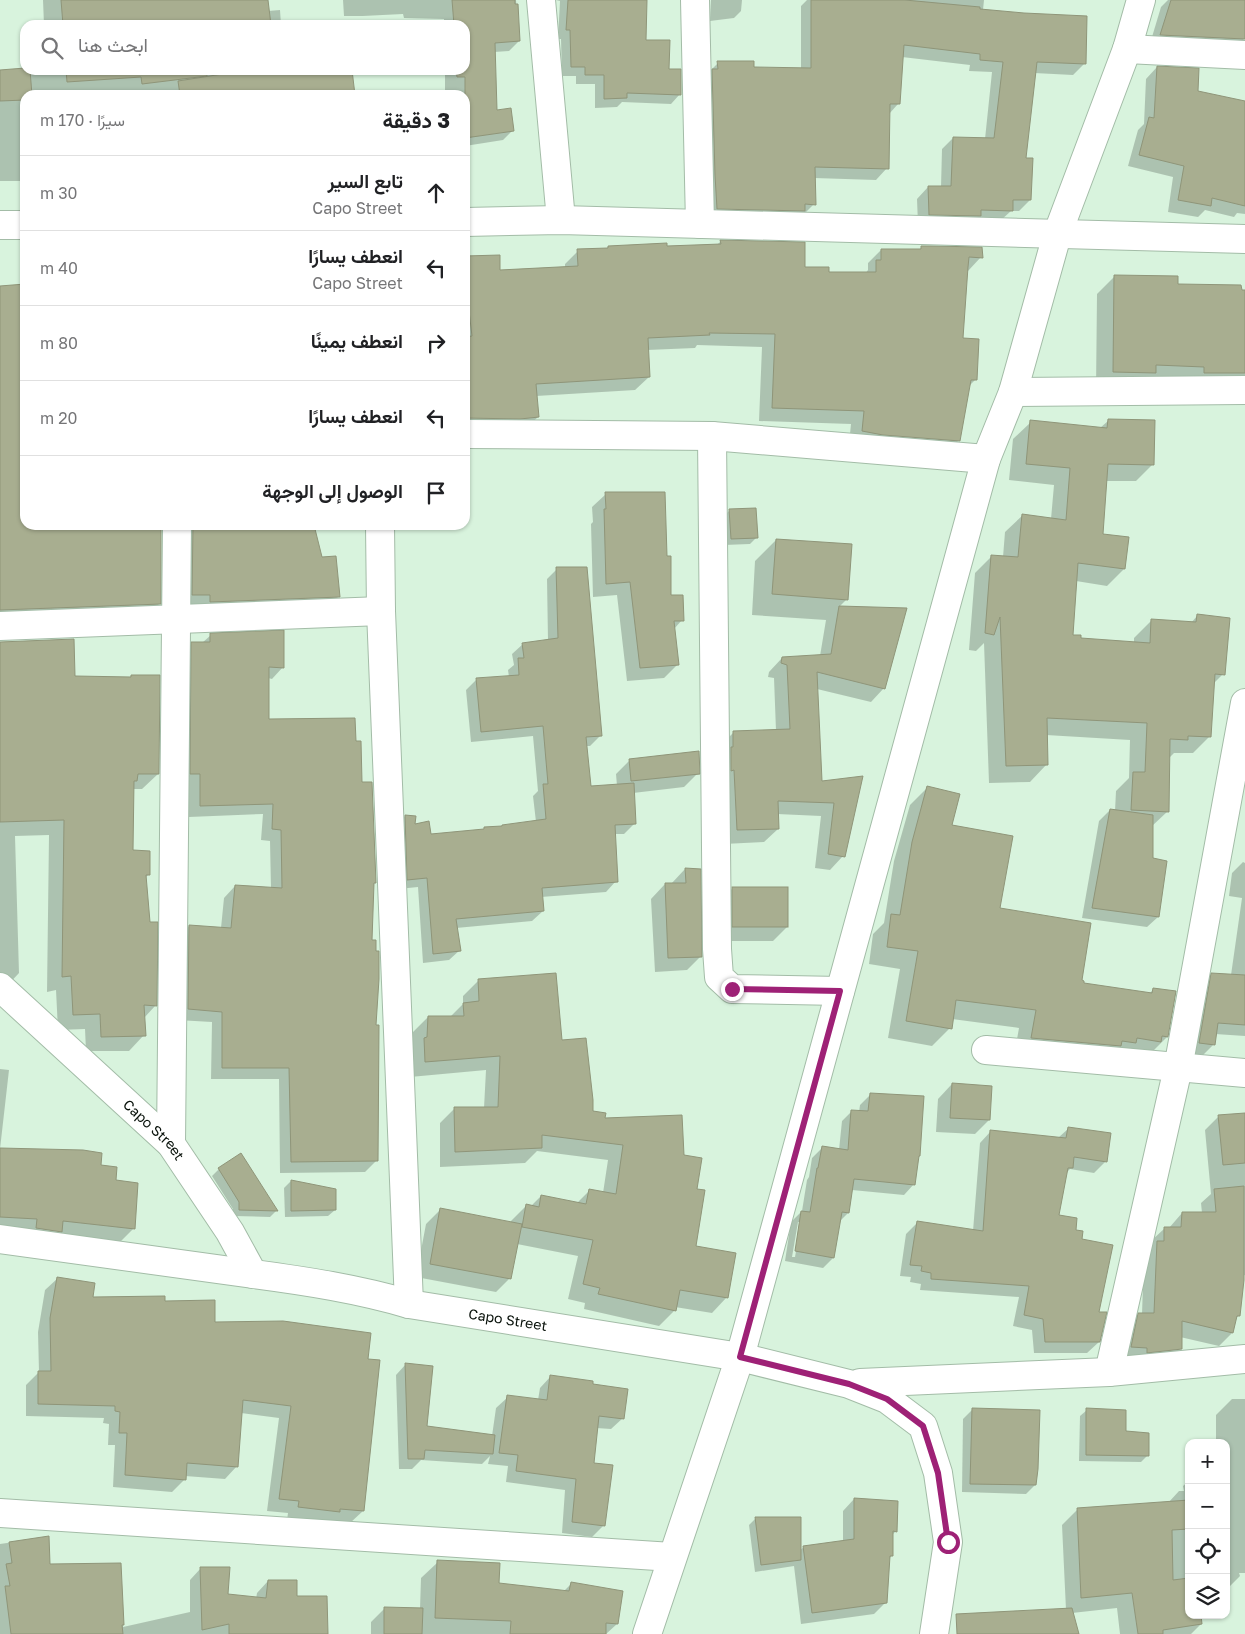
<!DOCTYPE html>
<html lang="ar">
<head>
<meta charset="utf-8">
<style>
  :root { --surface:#fff; --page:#f2f2f2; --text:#202124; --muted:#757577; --line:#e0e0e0 }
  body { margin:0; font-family:"Golos Text",Vazirmatn,sans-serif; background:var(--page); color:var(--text); direction:rtl }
  .controls { position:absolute; right:15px; bottom:15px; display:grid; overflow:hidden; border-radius:10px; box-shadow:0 1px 4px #0004 }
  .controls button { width:45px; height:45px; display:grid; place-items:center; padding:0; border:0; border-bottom:1px solid var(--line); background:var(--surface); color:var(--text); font:25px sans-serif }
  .stop { position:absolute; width:15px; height:15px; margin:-11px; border:4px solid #9e2176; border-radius:50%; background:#fff }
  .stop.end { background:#9e2176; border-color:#fff; box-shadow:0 1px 5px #0008 }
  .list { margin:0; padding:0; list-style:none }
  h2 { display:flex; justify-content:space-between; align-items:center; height:65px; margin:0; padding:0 20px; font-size:21px }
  h2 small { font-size:16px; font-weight:400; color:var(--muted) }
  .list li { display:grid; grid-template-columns:32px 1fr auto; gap:15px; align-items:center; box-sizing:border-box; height:75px; padding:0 20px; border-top:1px solid var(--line) }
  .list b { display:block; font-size:19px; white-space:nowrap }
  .list p { margin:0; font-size:16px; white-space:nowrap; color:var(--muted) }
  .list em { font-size:16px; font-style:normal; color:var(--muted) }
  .icon { flex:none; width:28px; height:28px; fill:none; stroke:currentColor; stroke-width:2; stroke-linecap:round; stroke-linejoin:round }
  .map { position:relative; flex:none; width:1245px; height:1634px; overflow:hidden; direction:ltr }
  .search { position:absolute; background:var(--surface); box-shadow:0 1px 4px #0004; left:20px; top:20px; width:450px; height:55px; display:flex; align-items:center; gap:12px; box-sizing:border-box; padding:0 18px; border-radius:15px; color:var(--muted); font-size:19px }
  .panel { position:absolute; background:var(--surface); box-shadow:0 1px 4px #0004; left:20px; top:90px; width:450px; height:440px; border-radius:15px; direction:rtl }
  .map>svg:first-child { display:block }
  .shadow { fill:#0003; fill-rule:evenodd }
  .building { fill:#a8ae90; stroke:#8f9579 }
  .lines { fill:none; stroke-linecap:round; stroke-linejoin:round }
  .minor-casing { stroke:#a3bca7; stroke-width:30 }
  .minor { stroke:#fff; stroke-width:28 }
  .route { stroke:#9e2176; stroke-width:6 }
  .labels { text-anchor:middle; stroke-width:5; stroke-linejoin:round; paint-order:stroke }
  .street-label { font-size:14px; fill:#08110a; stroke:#d8f3dd }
</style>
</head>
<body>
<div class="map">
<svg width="1245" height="1634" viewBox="0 0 1245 1634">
  <rect width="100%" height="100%" fill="#d8f3dd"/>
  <g class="shadow">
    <polygon points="43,0 267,0 268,11 280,10 281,25 44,25"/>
    <polygon points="343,0 516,0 519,41 509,51 494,52 495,112 513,130 503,140 465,146 465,95 445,95 445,70 465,70 465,25 444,25 444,19 404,18 403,14 363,16 344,16"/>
    <polygon points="556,0 646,0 645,41 668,70 680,94 671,104 622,102 617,107 595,108 595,84 576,84 576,76 562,76 561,39 558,39 560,1"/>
    <polygon points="711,0 742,0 741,11 734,18 710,21"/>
    <polygon points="807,0 984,0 983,10 1084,64 1073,75 1034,73 1025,159 1030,200 1019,211 1011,211 1000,221 918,225 917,199 928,187 941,187 942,149 953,138 985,139 992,72 969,71 970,65 902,57 898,104 889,114 887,168 876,180 814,178 814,204 803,215 706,219 707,74 718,63 753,69 801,69 801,6"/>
    <polygon points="1168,0 1245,0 1244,39 1231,52 1149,47 1161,7"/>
    <polygon points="1157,67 1197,92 1245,103 1245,214 1237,213 1234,217 1205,210 1198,217 1168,212 1173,177 1128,166 1138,130 1144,124 1146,79"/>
    <polygon points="25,70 350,70 354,95 183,95 183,94 173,95 25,95 25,181 0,181 0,72"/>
    <polygon points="465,162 468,197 465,200"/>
    <polygon points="721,241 804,268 828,273 865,274 868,270 868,263 881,250 919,250 922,247 981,257 968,271 966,271 962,339 975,380 968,387 959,440 945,454 849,444 851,424 759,421 762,347 697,345 695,348 647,350 649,377 635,390 536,396 538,417 524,430 465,431 465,258 499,272 565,268 565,264 578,251 606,249 608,247 666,247 717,245"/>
    <polygon points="1115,276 1177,286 1245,291 1245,390 1096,389 1097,294"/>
    <polygon points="25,285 25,525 161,525 159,604 144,619 0,625 0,288"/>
    <polygon points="1108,421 1153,464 1136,481 1105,481 1102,535 1124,569 1107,586 1076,581 1071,636 1080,639 1134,643 1134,638 1151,621 1191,623 1197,616 1223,674 1213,684 1210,736 1193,753 1174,753 1169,758 1168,811 1151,827 1151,859 1158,917 1147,927 1082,918 1099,821 1110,810 1115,811 1116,791 1129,778 1130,740 1046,735 1047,764 1030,782 989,783 984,643 976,651 969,650 975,573 992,556 1003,557 1005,532 1023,515 1051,519 1054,485 1009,480 1013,439 1031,422 1100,428"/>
    <polygon points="606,494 666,557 670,597 682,620 674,629 678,664 664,678 627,681 617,595 593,597 591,524 593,522 592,507"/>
    <polygon points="730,510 757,537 750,544 724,545 723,517"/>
    <polygon points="181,525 313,525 321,558 339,596 324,611 178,609"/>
    <polygon points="776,540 847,599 839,607 884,688 871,702 817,689 821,782 861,778 843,856 830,870 815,868 821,816 777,814 778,829 764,842 724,844 720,746 733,733 776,731 774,678 768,677 769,672 782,658 820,656 826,620 752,615 755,561"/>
    <polygon points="557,569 600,736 590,746 586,746 590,787 617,786 616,774 630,760 698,773 684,787 633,793 635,823 624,834 614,834 616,881 606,892 541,897 543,911 532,921 456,928 460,950 449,960 423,963 418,887 398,889 395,827 405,816 414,825 430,835 483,830 536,822 533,796 538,791 533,736 471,742 466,690 476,680 509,677 508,670 514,665 512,654 523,644 548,641 547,579"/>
    <polygon points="211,635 283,667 272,679 268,678 268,720 355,742 375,882 373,885 371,941 374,1027 376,1161 365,1172 280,1173 279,1079 211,1079 212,1022 177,1020 178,937 189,926 221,928 224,898 235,886 271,889 270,841 261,840 263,814 189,817 189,785 179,785 181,654 192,643 202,643"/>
    <polygon points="0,643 74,678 129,678 131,676 158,774 142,789 132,789 132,852 149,874 145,878 155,1006 144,1018 144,1035 129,1051 86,1051 85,1029 58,1030 56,990 47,992 49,835 15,836 19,973 5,988 0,981"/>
    <polygon points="928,787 999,909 1082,984 1149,994 1154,989 1167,1037 1149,1055 1014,1056 1019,1028 952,1019 950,1028 932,1046 888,1038 900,969 869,964 873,934 884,923 894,861 910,805"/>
    <polygon points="1243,862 1245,863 1245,1036 1215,1034 1213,1045 1203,1055 1189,1053 1201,985 1212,974 1231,975 1242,898 1229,896 1232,873"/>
    <polygon points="685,869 701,956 687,970 655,972 651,899 665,884 671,884"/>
    <polygon points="733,888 787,927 773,941 719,941 718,902"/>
    <polygon points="478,981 561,1042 591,1112 683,1156 696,1190 695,1247 727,1297 712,1313 675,1307 674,1311 659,1326 584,1309 585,1303 568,1299 578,1256 517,1244 510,1278 496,1292 416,1277 426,1224 440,1210 511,1223 511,1221 527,1205 531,1206 541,1196 577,1203 589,1191 603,1193 608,1160 537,1151 525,1163 440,1167 440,1123 455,1108 484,1108 486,1070 410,1077 413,1032 428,1017 450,1017 463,1004 463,996"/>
    <polygon points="0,1069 9,1070 0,1149 100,1166 114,1181 134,1228 120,1242 0,1231"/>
    <polygon points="952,1084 989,1120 975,1134 936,1132 938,1099"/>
    <path d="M870,1095L914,1184L904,1195L852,1190L848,1213L839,1222L833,1258L823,1268L785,1261L791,1222L802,1211L807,1180L809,1177L812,1158L823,1147L839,1150L842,1121L852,1111L859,1112L860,1105ZM798,1222H801L795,1257H792Z"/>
    <polygon points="1245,1114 1245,1275 1242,1276 1239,1315 1235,1319 1232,1333 1219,1346 1180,1337 1180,1349 1167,1362 1118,1360 1126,1327 1139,1314 1142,1314 1144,1256 1151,1249 1151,1241 1165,1228 1169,1228 1182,1213 1202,1213 1201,1203 1211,1194 1205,1130 1219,1116"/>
    <polygon points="1069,1128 1106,1161 1094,1173 1070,1169 1065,1174 1058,1216 1074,1231 1097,1313 1099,1342 1087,1353 1034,1353 1032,1330 1013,1326 1019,1297 920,1290 921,1284 910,1282 911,1277 900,1276 906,1234 917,1223 973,1231 980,1143 991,1131 1058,1138"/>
    <polygon points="219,1169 277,1210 270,1217 233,1216 233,1209 212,1176"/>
    <polygon points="291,1181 335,1210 328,1216 285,1217 284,1188"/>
    <polygon points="58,1278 92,1298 163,1302 214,1323 366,1360 363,1511 350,1523 287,1520 288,1513 267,1511 279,1418 241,1413 237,1466 225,1479 185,1476 185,1479 172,1492 113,1487 115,1445 108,1445 109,1424 103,1423 104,1418 26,1416 26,1385 39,1372 38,1332 45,1290"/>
    <polygon points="406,1364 426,1427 492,1436 496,1408 508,1397 538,1400 540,1388 551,1376 591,1385 623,1418 611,1429 596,1428 592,1464 603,1526 592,1537 562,1533 565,1490 506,1482 508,1466 488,1464 490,1456 482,1464 421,1460 412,1469 399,1469 396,1375"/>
    <polygon points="1232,1399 1245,1399 1245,1573 1239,1573 1240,1576 1226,1590 1226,1443 1216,1443 1216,1415"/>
    <polygon points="972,1410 1035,1485 1026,1494 962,1492 963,1419"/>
    <polygon points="1087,1410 1125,1433 1148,1455 1141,1462 1079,1461 1080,1416"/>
    <polygon points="1189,1481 1189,1615 1201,1624 1191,1634 1120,1634 1117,1608 1072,1613 1077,1634 976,1634 1066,1610 1062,1525 1078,1509 1168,1503 1179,1491 1184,1491 1183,1486"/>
    <polygon points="854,1499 896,1531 892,1535 892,1555 889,1559 886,1602 874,1614 801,1624 794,1566 755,1572 749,1525 756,1518 799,1551 804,1547 843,1542 843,1511"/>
    <polygon points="48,1537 48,1565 120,1565 123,1627 190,1612 190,1580 201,1568 227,1596 256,1599 257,1593 268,1581 296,1597 326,1634 0,1634 0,1544"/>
    <polygon points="438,1562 498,1585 563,1592 571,1584 617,1624 606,1634 371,1634 371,1622 385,1608 420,1609 421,1578"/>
  </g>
  <g class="building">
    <polygon points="61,0 268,0 271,25 63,25"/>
    <polygon points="452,0 515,0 515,4 518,4 520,41 495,43 497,110 511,108 514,131 465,138 465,77 457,77 456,70 465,70 465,25 454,25"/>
    <polygon points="568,0 647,0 646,40 670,40 669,69 681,69 681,95 627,93 627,98 604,99 604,75 585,75 585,67 571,67 570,30 566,30"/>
    <polygon points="811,0 905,0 980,7 980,9 1024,13 1087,16 1086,64 1037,62 1026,158 1033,158 1031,200 1013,200 1013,211 981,210 981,216 929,215 928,186 951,186 953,137 994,138 1003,62 980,60 980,54 904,45 900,104 890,104 889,169 815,167 816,205 805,204 805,211 717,209 715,175 712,69 718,69 717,61 754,61 754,67 811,68"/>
    <polygon points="1171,0 1245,0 1245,39 1160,35"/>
    <polygon points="1157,66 1199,68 1198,91 1245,101 1245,206 1212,198 1211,206 1178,200 1184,166 1139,155 1149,117 1154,118"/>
    <polygon points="25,68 25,70 30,70 32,95 25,95 25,100 0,101 0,70"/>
    <polygon points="66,70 207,70 207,76 142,84 141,77 67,82"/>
    <polygon points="248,70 352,70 355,95 180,95 178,81"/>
    <polygon points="720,240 805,242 805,267 829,267 829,272 876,272 876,260 881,260 881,249 921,249 921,246 930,246 982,247 983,258 969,257 968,267 963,338 979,339 977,380 971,380 960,441 883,435 862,431 864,411 772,408 775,334 709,333 710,335 648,338 650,377 536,384 539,417 520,419 465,418 465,337 472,336 465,277 465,256 500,255 500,270 578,266 577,249 608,248 608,246 667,243 667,246 721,244"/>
    <polygon points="1114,275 1178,276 1178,284 1241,285 1242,290 1245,290 1245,373 1204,373 1204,367 1156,365 1156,373 1113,372"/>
    <polygon points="25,284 25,407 23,407 21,456 25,457 25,525 161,525 161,604 0,610 0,286"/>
    <polygon points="1108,419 1155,420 1154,465 1108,464 1103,534 1129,537 1125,569 1078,563 1073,635 1081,635 1081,638 1150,643 1151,619 1196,622 1197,614 1230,618 1225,675 1215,674 1211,737 1188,736 1188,740 1170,739 1169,812 1131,810 1133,772 1145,772 1147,723 1047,718 1048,765 1006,766 1000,617 994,635 985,633 991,555 1018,557 1022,514 1066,520 1070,468 1026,464 1030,420 1107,428"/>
    <polygon points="605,492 665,492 667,556 671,556 671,595 683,595 684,621 674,621 679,665 640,668 630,582 606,584 604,509 606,509"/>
    <polygon points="756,508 758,538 731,539 729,509"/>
    <polygon points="193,525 314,525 322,557 336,556 340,597 210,602 210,595 192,595"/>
    <polygon points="776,539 852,544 848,600 772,594"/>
    <polygon points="556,567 587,567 602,736 586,737 591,786 634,783 636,824 615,825 618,882 542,888 544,911 456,919 461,951 433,954 427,878 407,880 405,815 416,816 415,824 429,821 431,834 484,829 484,827 502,826 502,825 546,819 543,784 548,784 543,726 481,732 476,678 519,675 518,658 524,658 522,643 558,638"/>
    <polygon points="839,606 907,608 885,689 817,672 822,781 863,776 845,857 828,854 834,803 778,801 779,829 737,830 734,770 731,771 731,747 733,747 733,731 790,729 787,665 781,663 782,657 831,654"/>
    <polygon points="284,630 284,668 269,667 269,719 355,718 356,741 361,741 362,782 372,782 376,883 374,883 372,940 376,940 376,951 379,951 379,979 376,1025 379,1025 378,1161 291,1162 289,1068 222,1068 222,1012 188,1009 189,925 231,928 235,885 282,888 281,830 272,829 273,804 200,806 200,774 190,774 191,642 210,642 210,633"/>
    <polygon points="74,639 75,676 131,677 131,675 160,675 159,774 138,774 137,781 134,781 133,850 150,851 150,875 146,875 150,922 158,922 157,1006 144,1005 146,1036 101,1037 100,1014 73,1015 71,976 62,977 64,820 0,822 0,642"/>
    <polygon points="699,751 700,774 631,781 629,759"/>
    <polygon points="927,786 960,794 952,825 1013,836 1000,908 1091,923 1082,980 1084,981 1084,983 1152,993 1153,988 1176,991 1168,1037 1162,1036 1161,1042 1137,1038 1136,1043 1122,1041 1121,1046 1031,1038 1036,1010 956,1000 952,1029 906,1021 918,951 887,947 891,914 900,915 912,842"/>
    <polygon points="1110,809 1153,815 1153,858 1167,861 1159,917 1092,908"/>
    <polygon points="685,868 701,869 702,957 668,958 665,883 686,883"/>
    <rect x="732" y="887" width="56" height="40"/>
    <polygon points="556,973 562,1040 586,1038 593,1100 593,1111 606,1113 605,1118 682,1115 684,1155 702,1158 697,1189 705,1190 696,1246 736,1253 728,1298 680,1290 676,1311 598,1294 600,1288 583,1284 593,1240 522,1227 526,1204 539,1207 541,1195 586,1204 589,1189 616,1194 623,1145 542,1135 542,1148 455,1152 454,1107 498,1107 500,1056 425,1062 424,1038 427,1037 428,1016 464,1016 463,1003 479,1001 478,979"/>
    <polygon points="1211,973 1245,975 1245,1025 1218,1023 1215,1045 1199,1043"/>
    <polygon points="952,1083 992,1086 990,1120 950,1118"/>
    <polygon points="870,1093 924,1096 920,1156 919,1156 915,1185 854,1179 849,1213 842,1212 834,1258 795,1251 801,1211 810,1212 817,1168 818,1168 822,1146 848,1150 851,1110 868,1111"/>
    <polygon points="1245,1113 1245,1163 1223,1165 1218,1115"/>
    <polygon points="1068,1127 1111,1133 1107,1162 1074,1157 1073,1168 1068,1168 1059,1215 1077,1218 1076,1230 1083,1231 1082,1239 1113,1245 1099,1312 1107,1312 1100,1342 1045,1342 1043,1319 1024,1315 1029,1286 931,1279 931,1273 921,1271 922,1266 910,1265 917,1221 983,1231 990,1130 1066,1138"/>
    <polygon points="0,1148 83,1150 102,1153 101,1165 117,1167 116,1180 138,1183 135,1229 63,1221 62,1232 36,1228 37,1219 0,1217"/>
    <polygon points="241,1153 278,1211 239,1210 239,1202 218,1168"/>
    <polygon points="291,1180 336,1189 336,1210 291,1211"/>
    <polygon points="1244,1186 1244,1280 1240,1316 1237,1316 1233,1333 1182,1321 1182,1349 1147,1353 1147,1348 1131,1347 1138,1313 1154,1313 1157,1241 1164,1241 1164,1227 1181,1227 1182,1212 1216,1212 1214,1189"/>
    <polygon points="440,1208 522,1224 511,1279 430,1264"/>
    <polygon points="57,1277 95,1283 93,1297 165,1296 165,1301 215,1300 215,1322 283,1321 371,1333 368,1359 380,1360 364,1511 340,1509 340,1512 298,1507 299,1501 279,1499 291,1406 243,1400 238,1467 187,1463 186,1480 125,1475 127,1433 119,1433 120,1412 115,1411 115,1406 38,1404 38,1371 51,1371 50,1318"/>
    <polygon points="405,1363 433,1366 427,1426 495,1435 493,1454 425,1450 424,1459 408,1459"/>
    <polygon points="550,1375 593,1381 593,1384 628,1389 624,1419 599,1416 594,1463 613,1465 605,1526 572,1522 576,1479 516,1471 518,1455 499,1453 507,1395 547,1400"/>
    <polygon points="972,1408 1040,1410 1038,1469 1036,1485 970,1484"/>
    <polygon points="1086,1408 1126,1410 1126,1431 1149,1433 1149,1456 1086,1455"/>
    <polygon points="854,1498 898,1501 897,1532 893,1531 893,1556 890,1556 887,1603 812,1613 803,1546 854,1539"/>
    <polygon points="1189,1500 1189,1529 1172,1530 1173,1580 1189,1578 1189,1615 1201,1615 1202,1624 1163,1630 1163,1634 1138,1634 1132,1593 1081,1598 1077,1508"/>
    <polygon points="755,1517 801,1517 801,1560 761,1565"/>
    <polygon points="49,1536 50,1564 121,1563 124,1625 122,1625 123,1634 11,1634 5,1586 10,1586 6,1564 12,1563 9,1542"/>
    <polygon points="437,1560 500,1563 499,1583 569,1591 571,1582 623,1591 618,1624 606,1623 606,1634 510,1634 511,1621 435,1618"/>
    <polygon points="200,1567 230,1567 228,1594 266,1598 268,1580 297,1580 297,1596 327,1596 328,1634 229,1634 229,1624 202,1630"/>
    <polygon points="384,1607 423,1608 422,1634 384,1634"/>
    <polygon points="1072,1608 1079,1634 957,1634 956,1614"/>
  </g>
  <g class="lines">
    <defs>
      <g id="minor">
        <polyline points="541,0 561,220"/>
        <polyline points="695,0 700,224"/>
        <polyline points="1127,49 1245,55"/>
        <polyline points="465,222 561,220 1245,239"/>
        <polyline points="0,225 25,225"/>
        <polyline points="1013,392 1245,390"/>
        <polyline points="465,434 712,436 986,459"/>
        <polyline points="712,436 717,949 719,977 732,989 840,991"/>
        <polyline points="380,525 381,611 409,1304"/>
        <polyline points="0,626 381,611"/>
        <path id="s1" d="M0,987L171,1144L230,1232L253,1274C306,1281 358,1289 409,1304L740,1357L849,1384L887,1399L923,1426L938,1473L948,1542L934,1634"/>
        <polyline points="986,1050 1245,1073"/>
        <polyline points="171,1144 177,525"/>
        <polyline points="0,1239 253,1274"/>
        <polyline points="1109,1372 1178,1068 1245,703"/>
        <polyline points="860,1383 1109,1372 1245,1359"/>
        <polyline points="0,1513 672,1557"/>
        <polyline points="647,1634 740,1357 986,459 1013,392 1057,235 1127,49 1141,0"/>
      </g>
    </defs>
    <use href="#minor" class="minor-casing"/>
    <use href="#minor" class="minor"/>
  </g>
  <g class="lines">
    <polyline class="route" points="732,989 840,991 740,1357 849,1384 887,1399 923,1426 938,1473 948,1542"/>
  </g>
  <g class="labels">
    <g class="street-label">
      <text dy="5" stroke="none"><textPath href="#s1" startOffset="210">Capo Street</textPath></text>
      <text dy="5" stroke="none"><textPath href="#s1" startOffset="645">Capo Street</textPath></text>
    </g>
  </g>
</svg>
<div class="controls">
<button>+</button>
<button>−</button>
<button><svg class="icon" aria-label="locate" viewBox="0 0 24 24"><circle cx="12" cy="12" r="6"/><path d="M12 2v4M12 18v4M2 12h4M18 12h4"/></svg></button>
<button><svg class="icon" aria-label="layers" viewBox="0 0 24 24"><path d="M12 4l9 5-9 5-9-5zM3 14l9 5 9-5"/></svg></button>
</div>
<div class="stop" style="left:948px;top:1542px"></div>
<div class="stop end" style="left:732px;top:989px"></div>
<div class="search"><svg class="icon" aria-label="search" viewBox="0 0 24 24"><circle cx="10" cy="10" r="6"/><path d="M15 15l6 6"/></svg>ابحث هنا</div>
<section class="panel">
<h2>3 دقيقة<small>سيرًا · 170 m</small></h2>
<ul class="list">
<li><svg class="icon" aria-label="ahead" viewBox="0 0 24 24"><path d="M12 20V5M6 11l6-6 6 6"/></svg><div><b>تابع السير</b><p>Capo Street</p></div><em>30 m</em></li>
<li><svg class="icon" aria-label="left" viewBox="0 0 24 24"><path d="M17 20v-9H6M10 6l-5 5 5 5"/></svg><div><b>انعطف يسارًا</b><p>Capo Street</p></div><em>40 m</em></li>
<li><svg class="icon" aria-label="right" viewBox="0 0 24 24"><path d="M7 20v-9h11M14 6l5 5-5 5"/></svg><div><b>انعطف يمينًا</b></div><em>80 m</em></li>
<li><svg class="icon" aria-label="left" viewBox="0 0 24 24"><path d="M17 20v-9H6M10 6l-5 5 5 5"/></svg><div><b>انعطف يسارًا</b></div><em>20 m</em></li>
<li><svg class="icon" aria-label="arrive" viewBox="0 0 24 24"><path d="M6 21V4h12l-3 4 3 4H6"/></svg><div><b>الوصول إلى الوجهة</b></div></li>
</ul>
</section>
</div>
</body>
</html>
